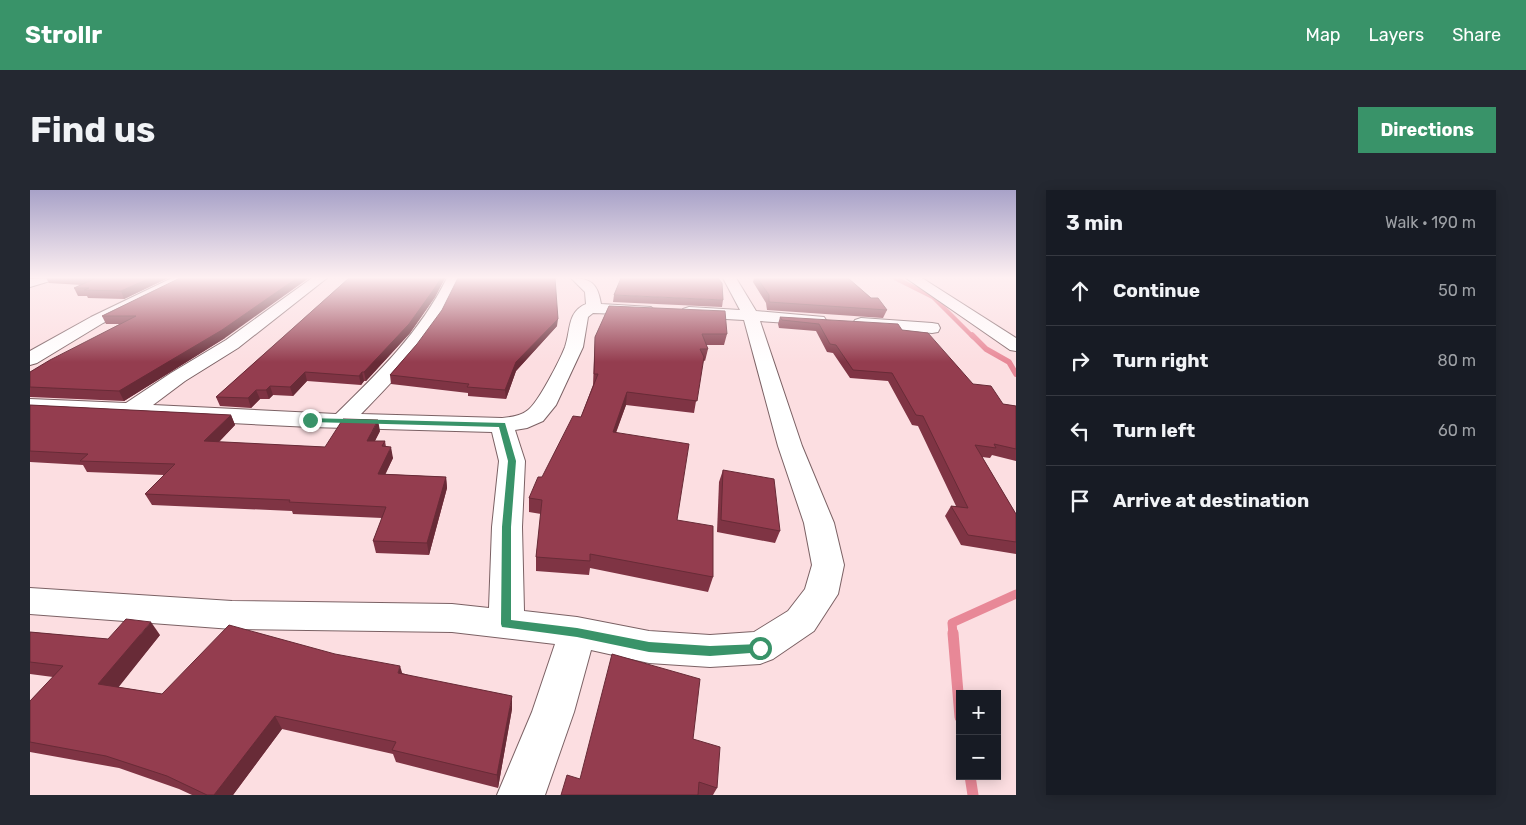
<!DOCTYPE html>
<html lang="en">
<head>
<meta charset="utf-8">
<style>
  :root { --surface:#171b24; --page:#242831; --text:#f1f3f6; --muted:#9ea1a6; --line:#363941; --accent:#399369 }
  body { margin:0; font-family:Rubik,sans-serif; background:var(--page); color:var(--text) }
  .controls { position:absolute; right:15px; bottom:15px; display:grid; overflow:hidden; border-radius:0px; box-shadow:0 2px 12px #0003 }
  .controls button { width:45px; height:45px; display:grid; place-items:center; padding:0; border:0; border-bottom:1px solid var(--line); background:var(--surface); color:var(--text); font:25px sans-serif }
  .stop { position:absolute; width:15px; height:15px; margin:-11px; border:4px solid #399369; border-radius:50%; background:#fff }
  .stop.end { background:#399369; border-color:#fff; box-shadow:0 1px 5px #0008 }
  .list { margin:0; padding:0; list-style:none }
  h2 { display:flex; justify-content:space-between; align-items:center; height:65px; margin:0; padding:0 20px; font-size:21px }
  h2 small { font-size:16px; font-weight:400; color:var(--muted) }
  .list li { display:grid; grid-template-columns:32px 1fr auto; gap:15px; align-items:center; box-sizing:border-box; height:70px; padding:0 20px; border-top:1px solid var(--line) }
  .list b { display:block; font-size:19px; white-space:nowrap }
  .list em { font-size:16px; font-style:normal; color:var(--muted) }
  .icon { flex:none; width:28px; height:28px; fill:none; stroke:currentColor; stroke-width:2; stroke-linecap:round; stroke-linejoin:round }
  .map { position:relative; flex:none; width:986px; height:605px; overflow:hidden; border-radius:0px }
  header { display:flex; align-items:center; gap:30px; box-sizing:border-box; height:70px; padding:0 25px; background:var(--accent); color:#fff }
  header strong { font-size:24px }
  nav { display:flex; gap:28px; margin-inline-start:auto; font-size:18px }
  .intro { display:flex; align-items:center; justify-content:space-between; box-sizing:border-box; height:120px; padding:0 30px }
  h1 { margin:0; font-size:35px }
  .button { padding:12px 22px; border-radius:0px; background:var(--accent); color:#fff; font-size:18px; font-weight:700 }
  main { display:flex; gap:30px; padding:0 30px }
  aside { flex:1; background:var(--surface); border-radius:0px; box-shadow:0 2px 12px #0003 }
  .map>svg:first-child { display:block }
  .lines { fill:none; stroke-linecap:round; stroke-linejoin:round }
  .stream-far3 { stroke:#e88897; stroke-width:4.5 }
  .stream-far2 { stroke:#e88897; stroke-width:5.5 }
  .stream-far1 { stroke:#e88897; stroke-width:9 }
  .stream { stroke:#e88897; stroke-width:11 }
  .minor-casing { stroke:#7b6164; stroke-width:2 }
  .minor { fill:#fff; fill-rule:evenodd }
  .wall { fill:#7f3444 }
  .shaded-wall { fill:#682b37 }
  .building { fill:#943d4f; stroke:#682b37 }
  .route { fill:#399369 }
</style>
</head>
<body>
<header>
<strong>Strollr</strong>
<nav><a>Map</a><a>Layers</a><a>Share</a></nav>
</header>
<div class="intro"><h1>Find us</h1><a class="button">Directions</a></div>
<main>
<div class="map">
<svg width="986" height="605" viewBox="0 0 986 605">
  <rect width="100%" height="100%" fill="#fcdee1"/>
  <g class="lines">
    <polyline class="stream-far3" points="865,88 903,107 943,147"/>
    <polyline class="stream-far2" points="942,145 956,159 979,172 986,184"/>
    <polyline class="stream-far1" points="923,444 922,433 986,404"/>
    <g class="stream">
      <polyline points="923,443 930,527"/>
      <polyline points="940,586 943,605"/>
    </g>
    <defs>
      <g id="minor">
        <polygon points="22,88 20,91 0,97 0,89"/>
        <polygon points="142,88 159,88 157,91 73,133 7,173 0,175 0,161 61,127"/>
        <path d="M282,88H297L208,158L155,191L123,215L306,224C349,182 390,142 417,88H429C413,141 369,185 331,224L472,228C481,227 491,226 498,220C508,213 530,170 535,157C541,140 537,122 556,114L555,102L541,88C561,88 568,94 571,114L621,117L624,120L621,123L616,125L563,123L558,127L553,157L526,215L513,231L497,238L485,240L495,271L492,337L494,421L547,427L619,441L680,445L724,442L758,421L775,399L782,375L774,333L748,256L714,130L659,127L653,125L651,122L653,119L659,117L710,120L693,88H706L726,121L794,127L796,130L794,133L788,135L730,131L772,256L804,333L814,375L808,404L784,441L743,469L730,474L680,477L619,473L561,460L544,522L515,605H467L502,522L525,454L422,442L202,439L0,424V398L202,411L422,414L459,418L462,337L469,271L462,242L280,237L0,223V209L96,213L141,183L196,150Z"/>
        <polygon points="876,88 892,88 986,148 986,161 980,160"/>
        <polygon points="831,128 902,133 908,134 910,138 908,142 902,143 825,136 823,133 825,130"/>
      </g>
    </defs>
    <use href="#minor" class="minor-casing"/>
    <use href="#minor" class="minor"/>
  </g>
  <g class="wall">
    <polygon points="16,88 138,88 94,109 58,108 57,106 48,106 44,98 52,95 19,93"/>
    <polygon points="150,88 195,148 94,211 0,207 0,182 90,134 76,134 72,126"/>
    <polygon points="319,88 415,88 405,107 380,143 336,191 334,191 331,195 277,191 263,206 243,205 239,209 230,209 221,218 190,216 186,207"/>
    <polygon points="724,88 818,88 841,108 857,120 853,128 737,120 736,113 723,92"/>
    <polygon points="584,105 693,110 692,117 583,112"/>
    <polygon points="579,116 697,144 694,155 676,155 678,159 675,171 673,170 664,223 596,215 586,243 647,330 683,387 678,402 560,378 559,385 506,381 506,367 511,324 499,322 499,308 551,227 563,195 565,147"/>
    <polygon points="750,127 872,140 943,194 973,214 986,216 986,271 962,265 960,268 952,267 986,324 986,364 931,355 915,326 921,316 926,316 888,236 882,235 858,191 820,188 803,163 797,162 786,141 749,138 748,134"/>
    <polygon points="527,136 486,181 476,209 438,206 438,203 361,194 360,185 387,154"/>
    <polygon points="0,215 201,225 205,235 189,252 295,257 350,241 345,251 355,251 356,257 363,268 355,284 416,287 417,298 399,365 346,363 343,351 352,328 263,324 262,321 122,315 115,304 134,285 57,282 53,275 0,272"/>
    <polygon points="693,280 750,341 745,353 687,342 689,292"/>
    <polygon points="0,442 78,449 130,445 88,497 132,504 372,483 482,519 468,598 366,572 363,564 252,539 203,605 162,605 149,599 89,578 0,562 0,511 23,487 0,484"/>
    <polygon points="663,549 687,598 683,605 531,605 550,589"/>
  </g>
  <g class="shaded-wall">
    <polygon points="120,88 138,88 94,109 91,101"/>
    <polygon points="267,88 279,88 195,148 94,211 89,201"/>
    <polygon points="411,88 415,88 405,107 380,143 336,191 334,182"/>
    <polygon points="528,129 527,136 486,181 476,209 475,200 486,172"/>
    <polygon points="275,182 277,191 263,206 260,197"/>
    <polygon points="332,182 334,191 331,195 329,186"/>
    <polygon points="240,196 243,205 239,209 236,200"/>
    <polygon points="226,200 230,209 221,218 218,208"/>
    <polygon points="597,202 596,215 581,255 583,242"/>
    <polygon points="201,225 205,235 179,262 174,251"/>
    <polygon points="348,230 350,241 339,262 337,251"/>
    <polygon points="361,257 363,268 350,296 348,284"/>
    <polygon points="416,287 417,298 399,365 397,353"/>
    <polygon points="121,432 130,445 80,508 68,494"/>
    <polygon points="370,476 374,489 368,483"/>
    <polygon points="482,506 482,519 468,598 467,585"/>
    <polygon points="245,526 252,539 203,605 184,605"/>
  </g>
  <g class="building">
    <polygon points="55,88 120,88 91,101 54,100 59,98 44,98 66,88"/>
    <polygon points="150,88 267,88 192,140 89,201 0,197 0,182 20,170 106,126 72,126"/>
    <polygon points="319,88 411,88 404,99 379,134 334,182 332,182 329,186 275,182 260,197 240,196 236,200 226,200 218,208 186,207"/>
    <polygon points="428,88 525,88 528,129 486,172 475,200 437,197 439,194 360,185 387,154 412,120"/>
    <polygon points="591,88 688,88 692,93 693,110 584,105"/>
    <polygon points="727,88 818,88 841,108 848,108 857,120 739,112 739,105"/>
    <polygon points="579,116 695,121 697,144 672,144 678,159 670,159 674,167 667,211 597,202 583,242 659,254 647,330 683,336 683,387 560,364 560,371 506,367 512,310 499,308 508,287 512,287 543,226 551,227 568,184 564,184 565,147"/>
    <polygon points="750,127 868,134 872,140 898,143 943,194 961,196 973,214 986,216 986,259 964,254 966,258 945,255 986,324 986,352 938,345 921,316 938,318 893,226 886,225 862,183 823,180 806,155 800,154 789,134 752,130"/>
    <polygon points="0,215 201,225 174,251 295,257 313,229 348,230 337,251 355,251 352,256 361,257 348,284 416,287 397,353 343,351 356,317 259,312 260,310 115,304 145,274 50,271 58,264 0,261"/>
    <polygon points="693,280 744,289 750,341 691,330"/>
    <polygon points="96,429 121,432 68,494 132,504 199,435 305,464 370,476 368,483 482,506 467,585 362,560 366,552 245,526 184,605 177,605 137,586 76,566 0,552 0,511 33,476 0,472 0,442 78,449"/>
    <polygon points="582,464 670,489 663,549 690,557 687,598 669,592 668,605 531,605 537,585 550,589"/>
  </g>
  <linearGradient id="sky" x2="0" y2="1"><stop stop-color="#a8a2c8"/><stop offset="0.51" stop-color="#fef0f2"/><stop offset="1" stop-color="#fef0f2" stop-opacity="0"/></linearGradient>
  <rect width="986" height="172" fill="url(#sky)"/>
  <polygon class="route" points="277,228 475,233 486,271 481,337 481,430 547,438 619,452 680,456 730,454 734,455 736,458 734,462 680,466 619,462 547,447 472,437 471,434 472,337 478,271 469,237 280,232 277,231"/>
</svg>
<div class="controls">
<button>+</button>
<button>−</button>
</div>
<div class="stop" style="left:730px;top:458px"></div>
<div class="stop end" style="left:280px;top:230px"></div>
</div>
<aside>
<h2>3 min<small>Walk · 190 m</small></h2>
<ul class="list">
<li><svg class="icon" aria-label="ahead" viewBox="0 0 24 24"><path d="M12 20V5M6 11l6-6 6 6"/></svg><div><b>Continue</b></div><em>50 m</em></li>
<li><svg class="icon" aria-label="right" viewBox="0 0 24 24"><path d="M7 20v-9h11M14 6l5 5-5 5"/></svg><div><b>Turn right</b></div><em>80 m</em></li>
<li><svg class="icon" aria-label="left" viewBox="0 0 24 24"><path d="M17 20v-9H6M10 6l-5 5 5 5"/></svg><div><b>Turn left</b></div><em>60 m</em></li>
<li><svg class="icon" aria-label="arrive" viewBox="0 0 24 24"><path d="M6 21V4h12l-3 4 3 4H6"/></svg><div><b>Arrive at destination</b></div></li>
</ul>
</aside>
</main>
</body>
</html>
